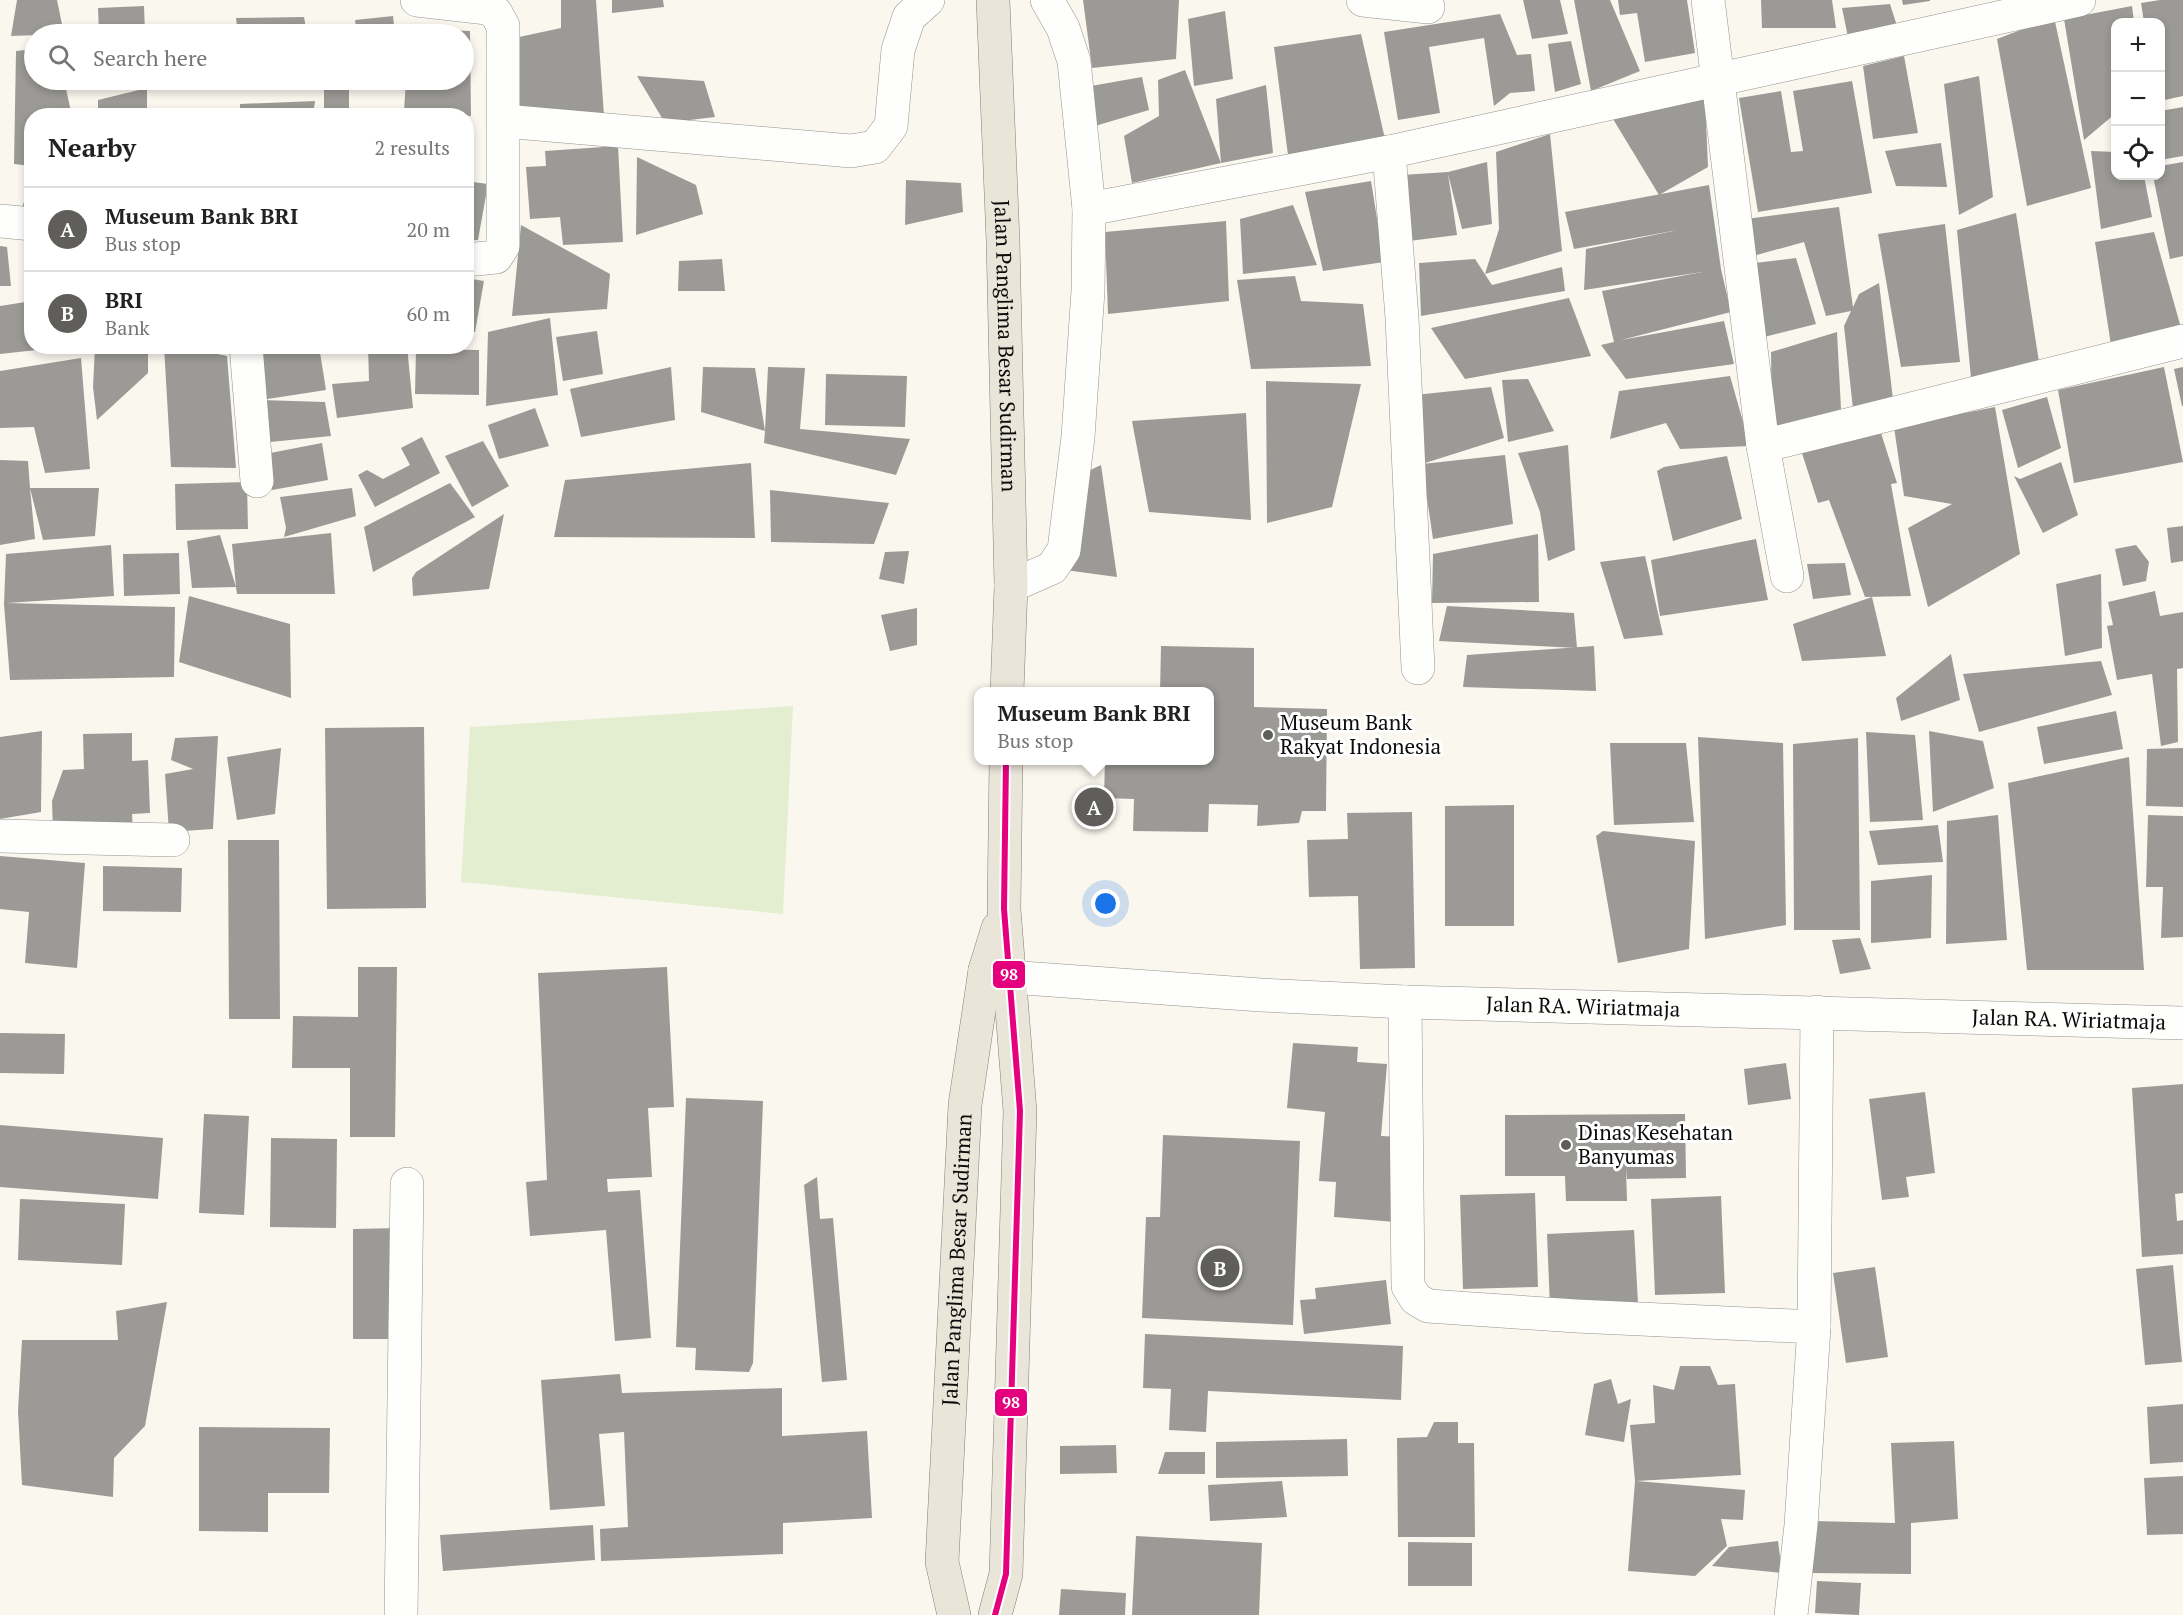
<!DOCTYPE html>
<html lang="en">
<head>
<meta charset="utf-8">
<style>
  :root { --surface:#fff; --page:#f6f6f6; --text:#222; --muted:#767676; --line:#e0e0e0; --accent:#5f5e5b }
  body { margin:0; font-family:"PT Serif",serif; background:var(--page); color:var(--text) }
  .controls { position:absolute; right:18px; top:18px; display:grid; overflow:hidden; border-radius:12px; box-shadow:0 3px 9px #0003 }
  .controls button { width:54px; height:54px; display:grid; place-items:center; padding:0; border:0; border-bottom:2px solid var(--line); background:var(--surface); color:var(--text); font:30px sans-serif }
  .you { position:absolute; left:1106px; top:904px; width:21px; height:21px; margin:-15px; border:4px solid #fff; border-radius:50%; background:#1a73e8; box-shadow:0 0 0 9px #1a73e833 }
  .badge { display:grid; place-items:center; width:39px; height:39px; border-radius:50%; background:var(--accent); color:#fff; font-size:20px; font-weight:700 }
  .pin { position:absolute; translate:-50% -50%; border:3px solid #fff; box-shadow:0 2px 6px #0006 }
  .popup { position:absolute; left:974px; top:687px; width:240px; height:78px; box-sizing:border-box; display:grid; place-content:center; border-radius:12px; background:var(--surface); filter:drop-shadow(0 2px 4px #0005); font-size:20px; white-space:nowrap; color:var(--muted) }
  .popup b { font-size:22px; color:var(--text) }
  .popup::after { content:''; position:absolute; left:50%; top:100%; margin-left:-12px; border:12px solid transparent; border-top-color:var(--surface) }
  .list { margin:0; padding:0; list-style:none }
  h2 { display:flex; justify-content:space-between; align-items:center; height:78px; margin:0; padding:0 24px; font-size:26px }
  h2 small { font-size:20px; font-weight:400; color:var(--muted) }
  .list li { display:grid; grid-template-columns:39px 1fr auto; gap:18px; align-items:center; box-sizing:border-box; height:84px; padding:0 24px; border-top:2px solid var(--line) }
  .list b { display:block; font-size:22px; white-space:nowrap }
  .list p { margin:0; font-size:20px; white-space:nowrap; color:var(--muted) }
  .list em { font-size:20px; font-style:normal; color:var(--muted) }
  .icon { flex:none; width:33px; height:33px; fill:none; stroke:currentColor; stroke-width:2; stroke-linecap:round; stroke-linejoin:round }
  .map { position:relative; flex:none; width:2183px; height:1615px; overflow:hidden }
  .search { position:absolute; background:var(--surface); box-shadow:0 3px 9px #0003; left:24px; top:24px; width:450px; height:66px; display:flex; align-items:center; gap:15px; box-sizing:border-box; padding:0 21px; border-radius:33px; color:var(--muted); font-size:22px }
  .panel { position:absolute; background:var(--surface); box-shadow:0 3px 9px #0003; left:24px; top:108px; width:450px; height:246px; border-radius:24px }
  .map>svg:first-child { display:block }
  .green { fill:#e3eed1 }
  .building { fill:#9c9a96 }
  .lines { fill:none; stroke-linecap:round; stroke-linejoin:round }
  .street-casing { stroke:#93928e; stroke-width:34 }
  .primary-casing { stroke:#807f7c; stroke-width:34 }
  .street { stroke:#fefefd; stroke-width:33 }
  .primary { stroke:#eae5d9; stroke-width:33 }
  .bus-1-casing { stroke:#fff; stroke-width:10 }
  .bus-1 { stroke:#e5007d; stroke-width:6 }
  .poi-dot { fill:#5f5e5b; stroke:#fff; stroke-width:2 }
  .labels { text-anchor:middle; stroke-width:6; stroke-linejoin:round; paint-order:stroke }
  .street-label { font-size:21px; fill:#0c0c0c; stroke:#fff }
  .poi-label { font-size:21px; fill:#0c0c0c; stroke:#fff; text-anchor:start }
  .line-badge { stroke:#fff; stroke-width:2 }
  .badge-label { font-size:16px; text-anchor:middle; font-weight:bold; fill:#fff }
</style>
</head>
<body>
<div class="map">
<svg width="2183" height="1615" viewBox="0 0 2183 1615">
  <rect width="100%" height="100%" fill="#faf7ef"/>
  <polygon class="green" points="793,706 783,914 461,882 470,727"/>
  <g class="building">
    <polygon points="17,0 57,0 64,34 11,36"/>
    <polygon points="561,0 596,0 604,116 516,111 519,37 561,28"/>
    <polygon points="612,0 663,0 664,7 612,13"/>
    <polygon points="1083,0 1179,0 1176,59 1092,68"/>
    <polygon points="1523,0 1560,0 1568,34 1532,39"/>
    <polygon points="1574,0 1610,0 1640,71 1591,91"/>
    <polygon points="1618,0 1687,0 1695,53 1645,62 1637,13 1620,15"/>
    <polygon points="1761,0 1832,0 1836,28 1762,28"/>
    <polygon points="1902,0 1930,0 1930,1 1903,5"/>
    <polygon points="2160,0 2183,0 2183,96 2160,101 2160,22 2144,22 2141,3"/>
    <polygon points="1890,4 1897,26 1849,42 1842,8"/>
    <polygon points="144,6 145,34 99,34 98,8"/>
    <polygon points="2132,6 2134,22 2116,22 2116,113 2084,140 2064,19"/>
    <polygon points="1225,11 1233,79 1194,86 1188,19"/>
    <polygon points="1500,14 1517,55 1531,54 1535,91 1510,93 1494,106 1484,38 1429,47 1440,113 1398,120 1384,32"/>
    <polygon points="393,16 395,34 357,34 355,20"/>
    <polygon points="304,17 307,34 238,34 236,18"/>
    <polygon points="2054,17 2091,188 2027,206 1997,39"/>
    <polygon points="408,29 470,31 471,116 404,111 406,80 464,80 464,34 408,34"/>
    <polygon points="1361,34 1385,139 1288,155 1274,47"/>
    <polygon points="1571,41 1581,84 1555,92 1548,44"/>
    <polygon points="34,49 34,80 64,80 72,116 32,116 32,166 14,164 16,51"/>
    <polygon points="1904,56 1918,133 1873,139 1863,66"/>
    <polygon points="1185,70 1221,163 1132,183 1124,136 1159,116 1158,80"/>
    <polygon points="637,76 704,81 715,117 665,123"/>
    <polygon points="1979,76 1993,197 1959,215 1944,84"/>
    <polygon points="1142,77 1149,110 1095,126 1091,86"/>
    <polygon points="100,80 147,80 147,88 100,89"/>
    <polygon points="243,80 308,80 308,81 244,84"/>
    <rect x="324" y="80" width="25" height="36"/>
    <polygon points="1852,81 1872,193 1758,212 1739,98 1781,91 1791,152 1803,151 1793,91"/>
    <polygon points="1266,85 1273,153 1221,163 1216,99"/>
    <polygon points="147,88 147,116 98,116 98,100"/>
    <polygon points="1705,99 1708,167 1659,195 1610,114"/>
    <polygon points="315,101 313,116 240,116 240,104"/>
    <polygon points="2183,107 2183,156 2160,160 2160,111"/>
    <polygon points="1550,134 1562,251 1485,274 1499,229 1496,152"/>
    <polygon points="1941,143 1947,187 1896,186 1885,151"/>
    <polygon points="618,146 623,242 563,245 560,217 530,219 526,167 546,166 545,151"/>
    <polygon points="2091,151 2116,152 2116,176 2144,176 2152,217 2101,229"/>
    <polygon points="637,157 696,185 703,214 636,235"/>
    <polygon points="1487,162 1492,224 1462,229 1448,174 1457,235 1409,241 1402,175 1448,172"/>
    <polygon points="2183,162 2183,256 2170,259 2153,176 2160,176 2160,166"/>
    <polygon points="906,180 961,183 963,212 905,225"/>
    <polygon points="466,181 488,184 478,240 466,241"/>
    <polygon points="1371,181 1384,262 1323,271 1305,192"/>
    <polygon points="31,184 32,212 21,210"/>
    <polygon points="1709,185 1721,269 1731,312 1621,340 1724,321 1734,364 1626,379 1601,345 1614,342 1602,291 1702,272 1584,290 1586,249 1678,230 1574,249 1565,212"/>
    <polygon points="1293,205 1317,265 1243,274 1240,219"/>
    <polygon points="1839,207 1853,307 1859,294 1879,283 1893,399 1853,409 1844,326 1851,311 1826,316 1804,242 1753,256 1746,219"/>
    <polygon points="2016,213 2039,362 1971,378 1957,230"/>
    <polygon points="1226,221 1229,301 1108,314 1105,232"/>
    <polygon points="1945,224 1960,362 1901,367 1878,234"/>
    <polygon points="521,225 610,274 607,309 512,316"/>
    <polygon points="2154,232 2181,328 2111,345 2095,242"/>
    <polygon points="0,246 7,247 11,286 0,286"/>
    <polygon points="1796,258 1816,324 1760,338 1755,263"/>
    <polygon points="722,259 725,291 678,291 679,261"/>
    <polygon points="1475,259 1492,285 1562,267 1565,291 1421,316 1419,263"/>
    <polygon points="1295,276 1301,301 1363,304 1371,366 1251,369 1237,280"/>
    <polygon points="466,278 484,281 475,332 466,332"/>
    <polygon points="1569,298 1591,356 1465,379 1431,328"/>
    <polygon points="32,301 32,346 55,348 0,354 0,306"/>
    <polygon points="550,318 558,395 486,406 488,332"/>
    <polygon points="597,331 603,374 563,381 556,337"/>
    <polygon points="1837,332 1841,409 1772,435 1771,352"/>
    <polygon points="95,346 148,346 148,373 97,420 93,387"/>
    <polygon points="164,346 180,346 227,356 236,468 171,467"/>
    <polygon points="276,346 319,346 326,390 261,400 254,350"/>
    <polygon points="368,346 407,346 413,408 337,418 332,384 369,381"/>
    <polygon points="416,349 479,350 479,395 415,394"/>
    <polygon points="81,358 90,469 45,473 34,427 0,428 0,371"/>
    <polygon points="671,367 675,420 581,437 570,389"/>
    <polygon points="703,367 755,368 765,431 768,367 805,368 800,429 910,439 896,475 764,443 765,431 701,412"/>
    <polygon points="2164,367 2183,462 2074,483 2058,390"/>
    <polygon points="2183,367 2183,406 2182,406 2174,369"/>
    <polygon points="826,374 907,376 905,427 825,425"/>
    <polygon points="1730,376 1750,446 1680,449 1666,423 1610,439 1619,391"/>
    <polygon points="1528,379 1554,431 1508,442 1502,380"/>
    <polygon points="1266,381 1361,384 1332,507 1267,523"/>
    <polygon points="1491,387 1504,438 1422,464 1505,455 1513,524 1433,539 1422,464 1415,395"/>
    <polygon points="2047,397 2061,448 2018,468 2002,410"/>
    <polygon points="261,400 325,402 331,436 270,442"/>
    <polygon points="1995,407 2020,554 1928,607 1908,528 1952,504 1904,496 1894,427"/>
    <polygon points="535,408 549,446 499,459 488,425"/>
    <polygon points="1246,413 1251,520 1149,512 1132,421"/>
    <polygon points="1880,430 1897,483 1891,484 1911,596 1865,597 1829,500 1818,503 1800,447"/>
    <polygon points="422,437 440,473 375,507 358,475 367,470 383,479 410,465 401,448"/>
    <polygon points="483,441 509,486 472,507 445,456"/>
    <polygon points="322,443 328,480 272,490 265,454"/>
    <polygon points="1568,445 1575,550 1548,561 1540,512 1518,453"/>
    <polygon points="1727,456 1742,519 1673,541 1657,471 1664,467"/>
    <polygon points="0,460 28,461 30,488 99,488 95,536 43,540 30,488 35,539 0,545"/>
    <polygon points="2061,462 2078,515 2043,533 2014,476 2020,479"/>
    <polygon points="751,463 755,538 554,537 565,480"/>
    <polygon points="1101,465 1117,577 1065,570 1086,472"/>
    <polygon points="247,482 248,529 176,530 175,484"/>
    <polygon points="450,483 475,517 373,572 364,527"/>
    <polygon points="352,488 356,516 284,537 286,528 280,497"/>
    <polygon points="770,490 889,503 874,544 771,542"/>
    <polygon points="504,514 489,589 413,596 412,578 416,572"/>
    <polygon points="2183,526 2183,561 2171,563 2167,528"/>
    <polygon points="331,533 335,594 237,594 236,587 192,588 187,541 220,535 236,587 232,544"/>
    <polygon points="1538,534 1539,602 1432,603 1433,554"/>
    <polygon points="1756,539 1768,600 1660,616 1651,560"/>
    <polygon points="111,545 114,596 7,603 175,607 174,677 10,680 4,604 6,554"/>
    <polygon points="2136,545 2149,562 2146,581 2123,586 2115,549"/>
    <polygon points="909,551 904,584 879,579 885,552"/>
    <polygon points="179,553 180,594 124,596 123,554"/>
    <polygon points="1645,556 1663,635 1624,639 1600,562"/>
    <polygon points="1845,563 1851,595 1813,599 1807,564"/>
    <polygon points="2101,574 2102,648 2065,656 2056,584"/>
    <polygon points="2155,591 2160,616 2183,612 2183,668 2177,669 2178,742 2161,746 2152,674 2117,680 2107,626 2113,625 2108,602"/>
    <polygon points="189,596 290,624 291,698 179,662"/>
    <polygon points="1872,597 1886,656 1802,661 1793,624"/>
    <polygon points="1447,606 1574,613 1577,648 1439,641"/>
    <polygon points="917,608 917,645 890,651 881,615"/>
    <polygon points="1161,646 1254,648 1254,707 1327,709 1326,811 1302,811 1299,823 1257,826 1258,805 1209,804 1208,832 1133,831 1134,799 1104,798 1105,760 1210,760 1210,692 1160,692"/>
    <polygon points="1594,646 1596,691 1463,687 1467,655"/>
    <polygon points="1951,654 1960,700 1901,721 1896,698"/>
    <polygon points="2101,661 2112,695 1979,732 1963,674"/>
    <polygon points="2116,711 2123,749 2044,764 2037,727"/>
    <polygon points="424,727 426,908 327,909 325,728"/>
    <polygon points="42,731 41,812 0,819 0,737"/>
    <polygon points="1929,731 1983,741 1994,788 1933,812"/>
    <polygon points="1866,732 1915,735 1923,820 1870,822"/>
    <polygon points="132,733 132,761 148,760 150,813 132,814 133,829 53,831 52,801 63,770 84,769 83,734"/>
    <polygon points="218,736 213,829 169,832 165,774 193,769 171,760 175,738"/>
    <polygon points="1698,737 1783,743 1786,925 1705,939"/>
    <polygon points="1858,738 1860,930 1794,930 1793,744"/>
    <polygon points="1610,743 1686,743 1694,822 1614,825"/>
    <polygon points="281,748 275,814 237,820 227,757"/>
    <polygon points="2183,748 2183,807 2146,806 2147,749"/>
    <polygon points="2129,757 2144,970 2027,970 2008,783"/>
    <polygon points="1514,805 1514,926 1445,926 1445,806"/>
    <polygon points="1412,812 1415,968 1360,969 1358,896 1309,897 1307,840 1348,839 1347,813"/>
    <polygon points="1998,815 2007,940 1946,944 1947,821"/>
    <polygon points="2148,815 2183,816 2183,937 2161,938 2163,887 2146,887"/>
    <polygon points="1938,825 1943,862 1878,865 1869,831"/>
    <polygon points="1603,831 1695,841 1689,949 1618,963 1596,836"/>
    <polygon points="228,840 279,840 280,1019 229,1019"/>
    <polygon points="0,856 85,863 77,968 25,963 29,912 0,909"/>
    <polygon points="103,866 182,868 181,912 103,911"/>
    <polygon points="1932,875 1931,938 1871,943 1871,881"/>
    <polygon points="1860,938 1871,969 1840,974 1832,940"/>
    <polygon points="358,967 397,967 395,1137 350,1137 350,1068 292,1068 293,1016 358,1017"/>
    <polygon points="667,967 674,1107 648,1108 652,1177 607,1179 608,1192 640,1190 651,1338 615,1341 606,1230 530,1236 526,1182 547,1180 538,973"/>
    <polygon points="0,1033 65,1034 64,1074 0,1073"/>
    <polygon points="1293,1043 1358,1047 1357,1062 1387,1064 1381,1136 1401,1137 1395,1222 1334,1217 1336,1182 1319,1181 1325,1112 1287,1108"/>
    <polygon points="1786,1063 1791,1099 1748,1105 1744,1069"/>
    <polygon points="2183,1084 2183,1193 2175,1194 2177,1221 2183,1220 2183,1254 2142,1257 2132,1088"/>
    <polygon points="1925,1092 1935,1173 1906,1177 1909,1197 1882,1200 1869,1099"/>
    <polygon points="686,1098 763,1101 753,1363 749,1372 695,1370 696,1348 676,1347"/>
    <polygon points="204,1114 249,1116 244,1215 199,1213"/>
    <polygon points="1685,1114 1686,1178 1627,1179 1626,1168 1627,1201 1566,1201 1565,1176 1505,1176 1505,1115"/>
    <polygon points="0,1125 163,1138 158,1199 0,1187"/>
    <polygon points="1163,1135 1300,1141 1293,1325 1142,1318 1146,1217 1160,1217"/>
    <polygon points="271,1138 337,1139 336,1228 270,1227"/>
    <polygon points="817,1177 820,1219 833,1218 847,1380 822,1382 804,1185"/>
    <polygon points="1535,1193 1538,1287 1463,1289 1460,1195"/>
    <polygon points="1721,1196 1725,1293 1655,1295 1651,1199"/>
    <polygon points="20,1199 125,1204 122,1265 18,1260"/>
    <polygon points="401,1228 402,1339 353,1339 353,1229"/>
    <polygon points="1634,1230 1638,1303 1550,1307 1547,1234"/>
    <polygon points="2173,1265 2182,1362 2145,1365 2136,1269"/>
    <polygon points="1875,1267 1888,1357 1846,1363 1833,1273"/>
    <polygon points="1386,1280 1391,1324 1304,1334 1300,1300 1316,1299 1315,1288"/>
    <polygon points="167,1302 145,1426 114,1458 113,1497 22,1485 18,1411 22,1340 118,1340 116,1311"/>
    <polygon points="1145,1334 1403,1346 1401,1400 1208,1391 1206,1432 1169,1430 1171,1389 1143,1388"/>
    <polygon points="1680,1366 1710,1366 1718,1385 1735,1384 1741,1475 1636,1481 1745,1490 1743,1520 1721,1519 1727,1546 1695,1576 1628,1571 1635,1481 1630,1425 1655,1423 1653,1385 1674,1390"/>
    <polygon points="620,1374 622,1393 782,1388 782,1436 867,1431 872,1518 783,1523 783,1554 601,1561 600,1529 628,1527 624,1432 599,1434 605,1506 550,1510 541,1380"/>
    <polygon points="1611,1379 1618,1404 1631,1399 1624,1442 1585,1435 1594,1384"/>
    <polygon points="2183,1404 2183,1462 2150,1464 2147,1407"/>
    <polygon points="1434,1422 1458,1422 1458,1443 1474,1443 1475,1537 1398,1537 1397,1438 1427,1437"/>
    <polygon points="199,1427 330,1428 329,1493 268,1493 268,1532 199,1531"/>
    <polygon points="1347,1439 1348,1476 1216,1478 1216,1442"/>
    <polygon points="1954,1441 1958,1519 1911,1523 1911,1574 1812,1573 1813,1521 1895,1523 1891,1443"/>
    <polygon points="1116,1445 1117,1473 1060,1474 1060,1446"/>
    <polygon points="1165,1452 1205,1452 1205,1474 1158,1474"/>
    <polygon points="2183,1476 2183,1534 2147,1535 2144,1478"/>
    <polygon points="1282,1481 1287,1517 1210,1521 1208,1485"/>
    <polygon points="593,1525 595,1560 443,1571 440,1535"/>
    <polygon points="1136,1536 1262,1543 1259,1615 1132,1615"/>
    <polygon points="1778,1541 1782,1573 1712,1566 1729,1547"/>
    <polygon points="1408,1542 1472,1543 1472,1586 1408,1586"/>
    <polygon points="1817,1581 1861,1583 1859,1615 1815,1613"/>
    <polygon points="1061,1589 1126,1593 1125,1615 1059,1615"/>
  </g>
  <g class="lines">
    <defs>
      <g id="street">
        <polyline points="417,0 487,8 496,13 503,26 503,246 496,257 466,260"/>
        <polyline points="1363,0 1428,7"/>
        <polyline points="1708,0 1763,446 1787,576"/>
        <polyline points="504,121 851,151 875,147 891,126 898,50 909,17 928,0"/>
        <polyline points="1389,152 1402,318 1418,668"/>
        <polyline points="1089,209 1389,152 2079,0"/>
        <polyline points="0,221 32,224"/>
        <polyline points="246,346 257,481"/>
        <polyline points="1763,446 2183,341"/>
        <polyline points="1011,586 1052,568 1064,550 1078,437 1088,291 1089,209 1074,61 1063,28 1047,0"/>
        <polyline points="0,836 173,840"/>
        <path id="s1" d="M985,970L1009,977L1261,995L1405,1002L2183,1023"/>
        <polyline points="1405,1002 1408,1286 1416,1299 1428,1306 1576,1316 1814,1327"/>
        <polyline points="401,1615 407,1184"/>
        <polyline points="1791,1615 1801,1525 1814,1327 1817,1012"/>
      </g>
      <g id="primary">
        <path id="s2" d="M993,0L1003,241L1011,586L1007,692"/>
        <path id="s3" d="M954,1615L942,1562L965,1105L985,970L998,928"/>
        <polyline points="995,1615 1006,1574 1020,1111 1004,909 1006,760"/>
      </g>
    </defs>
    <use href="#street" class="street-casing"/>
    <use href="#primary" class="primary-casing"/>
    <use href="#street" class="street"/>
    <use href="#primary" class="primary"/>
    <defs>
      <polyline id="bus-1" points="995,1615 1006,1574 1020,1111 1004,909 1006,760"/>
    </defs>
    <use href="#bus-1" class="bus-1-casing"/>
    <use href="#bus-1" class="bus-1"/>
  </g>
  <g class="poi-dot">
    <circle cx="1268" cy="735" r="6"/>
    <circle cx="1566" cy="1145" r="6"/>
  </g>
  <g class="labels">
    <g class="street-label">
      <text dy="7" stroke="none"><textPath href="#s2" startOffset="346">Jalan Panglima Besar Sudirman</textPath></text>
      <text dy="7" stroke="none"><textPath href="#s1" startOffset="600">Jalan RA. Wiriatmaja</textPath></text>
      <text dy="7" stroke="none"><textPath href="#s1" startOffset="1086">Jalan RA. Wiriatmaja</textPath></text>
      <text dy="7" stroke="none"><textPath href="#s3" startOffset="357">Jalan Panglima Besar Sudirman</textPath></text>
    </g>
    <g class="poi-label">
      <text x="1280" y="730">Museum Bank<tspan x="1280" dy="24">Rakyat Indonesia</tspan></text>
      <text x="1578" y="1140">Dinas Kesehatan<tspan x="1578" dy="24">Banyumas</tspan></text>
    </g>
  </g>
  <g class="line-badge">
    <rect x="992" y="960" width="34" height="29" rx="6" fill="#e5007d"/>
    <rect x="994" y="1388" width="34" height="29" rx="6" fill="#e5007d"/>
  </g>
  <g class="badge-label">
    <text x="1009" y="980">98</text>
    <text x="1011" y="1408">98</text>
  </g>
</svg>
<div class="controls">
<button>+</button>
<button>−</button>
<button><svg class="icon" aria-label="locate" viewBox="0 0 24 24"><circle cx="12" cy="12" r="6"/><path d="M12 2v4M12 18v4M2 12h4M18 12h4"/></svg></button>
</div>
<div class="you"></div>
<div class="pin badge" style="left:1094px;top:807px">A</div>
<div class="popup"><b>Museum Bank BRI</b>Bus stop</div>
<div class="pin badge" style="left:1220px;top:1268px">B</div>
<div class="search"><svg class="icon" aria-label="search" viewBox="0 0 24 24"><circle cx="10" cy="10" r="6"/><path d="M15 15l6 6"/></svg>Search here</div>
<section class="panel">
<h2>Nearby<small>2 results</small></h2>
<ul class="list">
<li><span class="badge">A</span><div><b>Museum Bank BRI</b><p>Bus stop</p></div><em>20 m</em></li>
<li><span class="badge">B</span><div><b>BRI</b><p>Bank</p></div><em>60 m</em></li>
</ul>
</section>
</div>
</body>
</html>
